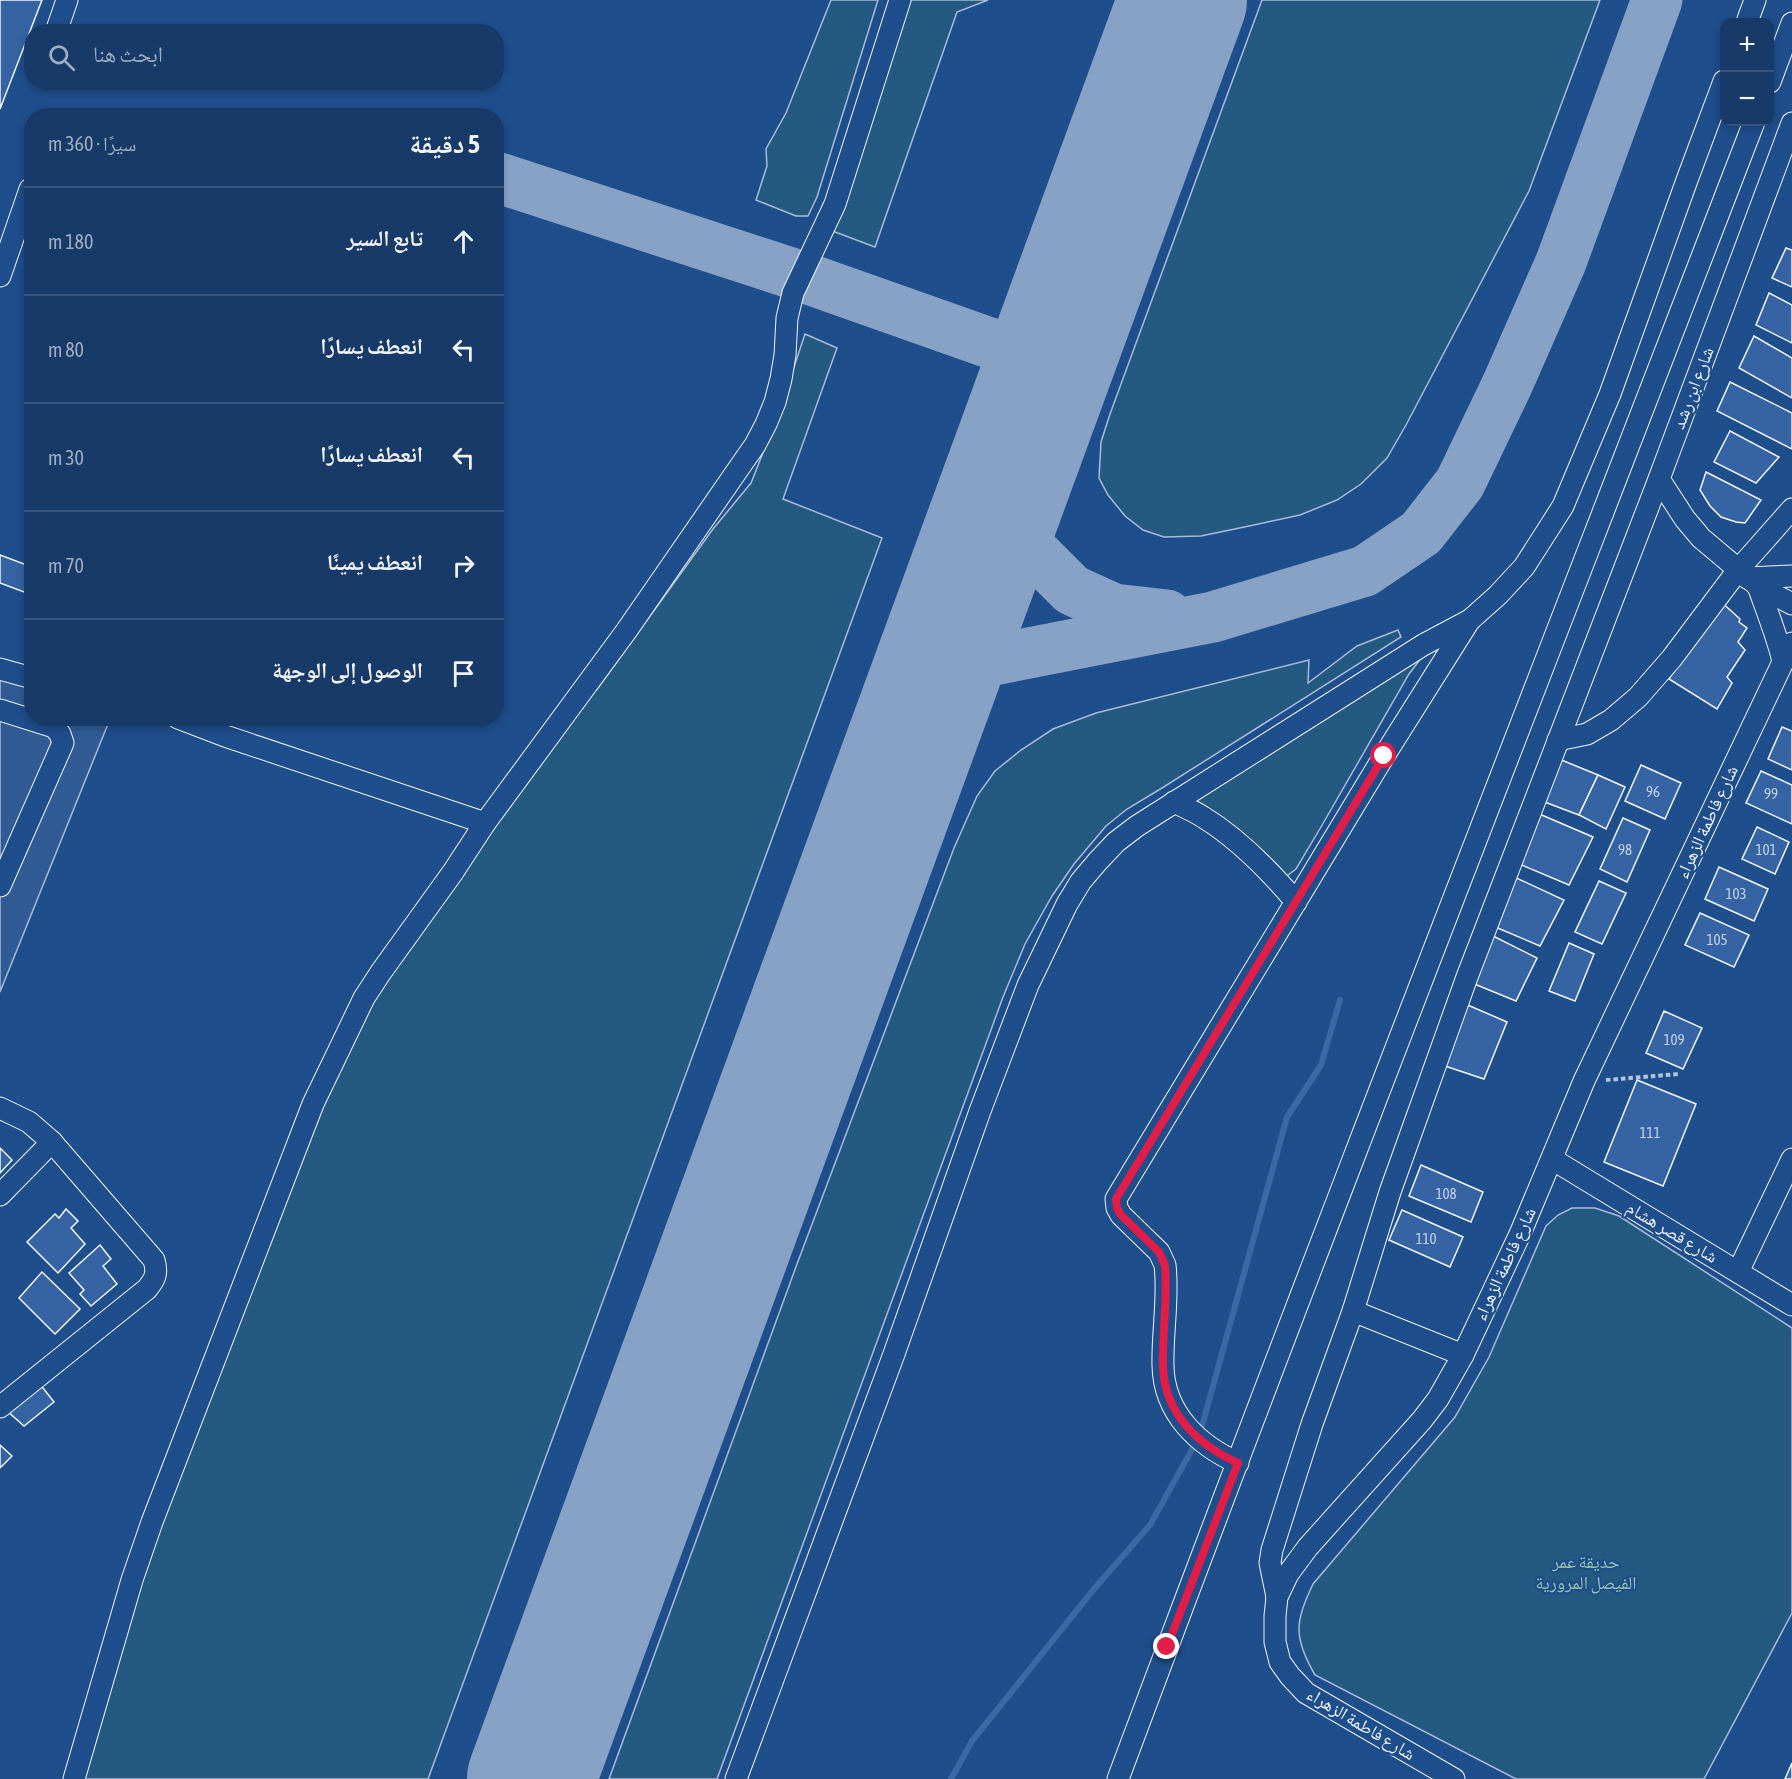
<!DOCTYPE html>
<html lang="ar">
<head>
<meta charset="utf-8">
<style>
  :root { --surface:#173a69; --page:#244571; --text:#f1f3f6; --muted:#9eadc0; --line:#36547d }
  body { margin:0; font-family:"Asap Condensed","Noto Naskh Arabic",sans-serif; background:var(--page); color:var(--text); direction:rtl }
  .controls { position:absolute; right:18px; top:18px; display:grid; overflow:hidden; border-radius:12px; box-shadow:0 3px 9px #0003 }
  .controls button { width:54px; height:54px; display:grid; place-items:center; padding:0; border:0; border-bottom:2px solid var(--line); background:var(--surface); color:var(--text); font:30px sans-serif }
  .stop { position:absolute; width:18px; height:18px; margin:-14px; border:4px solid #e11d48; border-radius:50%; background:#fff }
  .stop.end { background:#e11d48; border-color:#fff; box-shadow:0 2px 6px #0008 }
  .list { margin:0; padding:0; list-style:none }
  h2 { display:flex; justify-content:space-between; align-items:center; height:78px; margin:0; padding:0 24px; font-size:26px }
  h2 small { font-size:20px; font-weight:400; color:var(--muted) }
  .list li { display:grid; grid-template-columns:39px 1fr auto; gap:18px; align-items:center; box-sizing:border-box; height:108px; padding:0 24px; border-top:2px solid var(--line) }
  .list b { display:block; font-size:22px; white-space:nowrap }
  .list em { font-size:20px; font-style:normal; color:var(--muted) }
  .icon { flex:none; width:33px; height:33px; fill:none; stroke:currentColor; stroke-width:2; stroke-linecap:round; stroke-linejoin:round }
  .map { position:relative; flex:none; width:1792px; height:1779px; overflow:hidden; direction:ltr }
  .search { position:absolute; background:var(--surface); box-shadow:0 3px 9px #0003; left:24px; top:24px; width:480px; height:66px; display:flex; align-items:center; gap:15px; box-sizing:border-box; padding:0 21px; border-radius:24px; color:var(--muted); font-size:22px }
  .panel { position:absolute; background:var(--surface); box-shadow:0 3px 9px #0003; left:24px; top:108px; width:480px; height:618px; border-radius:24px; direction:rtl }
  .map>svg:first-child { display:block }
  .green { fill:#245a82; stroke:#a8bbd7; stroke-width:1.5 }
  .parking { fill:#305b95; stroke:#a8bbd7; stroke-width:1.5 }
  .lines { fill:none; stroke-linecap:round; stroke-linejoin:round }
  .stream { stroke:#3b69a3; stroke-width:6 }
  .taxiway { stroke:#88a2c6; stroke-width:51 }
  .runway { stroke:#88a2c6; stroke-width:128 }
  .building { fill:#3563a3; stroke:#f2f6ff; stroke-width:1.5 }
  .minor-casing { stroke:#f2f6ff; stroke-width:23 }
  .path { stroke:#b3c4dc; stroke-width:4; stroke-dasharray:4.5 3; stroke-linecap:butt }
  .minor { stroke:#1f4e8c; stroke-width:21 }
  .route { stroke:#e11d48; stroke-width:8 }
  .labels { text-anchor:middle; stroke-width:4.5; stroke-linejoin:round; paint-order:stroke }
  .number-label { font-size:15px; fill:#c3d1e8 }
  .street-label { font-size:18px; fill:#f2f6ff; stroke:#1f4e8c }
  .park-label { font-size:18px; fill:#97c8a6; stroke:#1f4e8c }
</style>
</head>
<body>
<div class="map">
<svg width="1792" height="1779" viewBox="0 0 1792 1779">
  <rect width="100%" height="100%" fill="#1f4e8c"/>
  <g class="green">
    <polygon points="831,0 878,0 817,197 808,216 796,216 756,200 767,166 766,149 786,113"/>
    <polygon points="890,0 988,0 957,12 875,247 827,229"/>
    <polygon points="1262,0 1600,0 1529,191 1406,425 1387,458 1361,484 1337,500 1300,515 1254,525 1201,536 1164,537 1143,530 1125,516 1108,495 1099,478 1101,442 1110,414"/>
    <polygon points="805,334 837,348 783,499 882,538 428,1779 71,1779 75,1761 347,1022 560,726 598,688 713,529 751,483 778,415"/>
    <polygon points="1398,630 1401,637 1162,788 1127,809 1106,826 1074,864 1052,896 1025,944 1003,997 717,1779 609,1779 797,1264 954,848 977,796 995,771 1021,750 1053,729 1096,713 1309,660 1308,683 1357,646"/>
    <polygon points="1422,657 1409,674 1321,827 1296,869 1284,878 1188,804"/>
    <path d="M1572,1208H1595L1619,1216L1792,1328V1613L1704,1779H1516L1315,1675C1293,1637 1295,1622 1313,1584L1455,1417L1489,1357L1546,1226L1558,1215Z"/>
  </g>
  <polygon class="parking" points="0,678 31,689 32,718 110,719 0,992"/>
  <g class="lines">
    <polyline class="stream" points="951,1779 972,1741 1094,1589 1150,1525 1199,1437 1287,1117 1321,1065 1340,1000"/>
    <g class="taxiway">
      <polyline points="496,177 800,276 1049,364"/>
      <polyline points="1001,496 1031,549 1072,590 1114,609 1167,615"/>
      <polyline points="937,671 1213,617 1365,571 1421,533 1460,483 1507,385 1561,262 1657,0"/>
    </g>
    <polyline class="runway" points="531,1779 1183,0"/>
  </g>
  <g class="building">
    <polygon points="0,0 42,0 0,109"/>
    <polygon points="1786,248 1792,250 1792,287 1772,278"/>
    <polygon points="1769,293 1792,305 1792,343 1756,325"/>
    <polygon points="1754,336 1792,358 1792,398 1739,368"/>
    <polygon points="1730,382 1792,413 1792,449 1717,411"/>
    <polygon points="1730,431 1779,457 1756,483 1714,462"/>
    <polygon points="1706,472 1761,500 1745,523 1736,522 1721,517 1710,506 1700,490"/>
    <polygon points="0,555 32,567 32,595 0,583"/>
    <polygon points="1719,600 1740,619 1739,622 1747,628 1738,642 1745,650 1727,677 1732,683 1717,709 1669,679"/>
    <polygon points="1782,727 1792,731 1792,770 1768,759"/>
    <polygon points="1559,759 1598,775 1579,815 1542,801"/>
    <polygon points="1641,765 1681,783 1665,819 1625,801"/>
    <polygon points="1761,771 1792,785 1792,824 1746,803"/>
    <polygon points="1598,775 1625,787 1606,829 1579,815"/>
    <polygon points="1537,813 1593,837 1569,885 1517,863"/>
    <polygon points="1623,818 1650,830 1627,882 1600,869"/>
    <polygon points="1757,827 1789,842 1775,874 1742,859"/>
    <polygon points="1719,867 1768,889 1754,921 1705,899"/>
    <polygon points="1512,876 1564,900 1540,946 1493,926"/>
    <polygon points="1599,881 1626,893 1602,944 1575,932"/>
    <polygon points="1700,913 1749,935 1734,967 1685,945"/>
    <polygon points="1489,934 1537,958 1516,1001 1472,983"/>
    <polygon points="1569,943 1594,954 1575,1001 1549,991"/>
    <polygon points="1463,1003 1507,1022 1484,1079 1442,1065"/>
    <polygon points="1664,1011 1702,1028 1683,1069 1646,1053"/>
    <polygon points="1637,1080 1696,1104 1663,1186 1604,1162"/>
    <polygon points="0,1148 12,1160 0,1173"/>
    <polygon points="1421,1165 1483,1192 1471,1222 1409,1196"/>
    <polygon points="66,1209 78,1221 71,1228 85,1244 58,1273 27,1242 55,1214 59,1218"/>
    <polygon points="1402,1210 1463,1237 1450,1267 1389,1240"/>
    <polygon points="100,1245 111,1259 103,1266 117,1284 91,1306 80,1294 84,1290 69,1273"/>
    <polygon points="42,1272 80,1309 55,1334 19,1298"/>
    <polygon points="39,1383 54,1402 24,1426 6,1410"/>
    <polygon points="0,1445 12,1456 0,1468"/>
    <polygon points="1792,1763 1792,1779 1785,1779"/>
  </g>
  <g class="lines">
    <defs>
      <g id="minor">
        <polyline points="1747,22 1755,0"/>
        <polyline points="56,32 67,0"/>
        <polyline points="1770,82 1792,23"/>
        <polyline points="1792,123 1659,479 1685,519 1701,538 1758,586 1792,604"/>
        <polyline points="0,276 30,189"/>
        <polyline points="1747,578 1792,576"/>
        <path d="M1758,586C1767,611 1777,636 1783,661"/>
        <polyline points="0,669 32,678"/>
        <polyline points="0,710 54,727 60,734 63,743 0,886"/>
        <polyline points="178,718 225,736 485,823"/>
        <polyline points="1558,740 1587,734 1611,720 1638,697 1672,658 1738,570 1792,509"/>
        <path d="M1174,802C1184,807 1194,811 1203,817C1239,839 1269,870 1296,902"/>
        <path d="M0,1108L29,1122L52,1142L154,1260C158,1274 155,1279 147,1289L0,1407"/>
        <polyline points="1552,1159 1792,1305"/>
        <polyline points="0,1195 52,1142"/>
        <polyline points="1738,1272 1792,1159"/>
        <polyline points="1353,1311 1463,1355"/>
        <path d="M1238,1463C1198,1445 1164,1413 1163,1366C1162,1333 1169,1298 1165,1265L1159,1252L1121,1215L1117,1208L1116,1199L1384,756L1469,621"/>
        <polyline points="1277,1597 1270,1563 1272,1550 1312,1424 1353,1311 1390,1192 1467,977 1659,479"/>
        <polyline points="74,1779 132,1580 152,1522 313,1104 364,998 381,972 453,872 485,823 627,630 741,465 755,445 766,424 775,402 781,379 785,355 787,318 793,293 835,204 900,0"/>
        <polyline points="736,1779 894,1354 980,1111 1028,985 1067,904 1081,881 1098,861 1116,842 1137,826 1423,645 1470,620 1498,595 1524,567 1563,506 1610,394 1687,180 1724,81"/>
        <path d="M1118,1779C1325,1225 1541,674 1754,122"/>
        <polyline points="1454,1779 1306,1693 1290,1676 1280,1662 1275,1642 1275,1616 1277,1597 1288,1574 1308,1547 1422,1420 1438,1399 1463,1355 1520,1234 1584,1081 1792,643"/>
      </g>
    </defs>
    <use href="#minor" class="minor-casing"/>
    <polyline class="path" points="1606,1080 1679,1074"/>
    <use href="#minor" class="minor"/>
  </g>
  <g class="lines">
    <path class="route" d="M1167,1647L1238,1463C1198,1445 1164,1413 1163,1366C1162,1333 1168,1298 1165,1265L1159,1252L1121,1215L1117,1208L1116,1199L1384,756"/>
  </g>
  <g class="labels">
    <g class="number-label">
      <text x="1653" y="797">96</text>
      <text x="1771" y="799">99</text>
      <text x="1625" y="855">98</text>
      <text x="1766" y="855">101</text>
      <text x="1736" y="899">103</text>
      <text x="1717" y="945">105</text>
      <text x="1674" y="1045">109</text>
      <text x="1650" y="1138">111</text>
      <text x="1446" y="1199">108</text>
      <text x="1426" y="1244">110</text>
    </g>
    <g class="street-label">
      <text transform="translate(1693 388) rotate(-69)" y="6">شارع ابن رشد</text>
      <text transform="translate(1707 822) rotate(-65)" y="6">شارع فاطمة الزهراء</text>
      <text transform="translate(1672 1232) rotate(31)" y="6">شارع قصر هشام</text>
      <text transform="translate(1505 1264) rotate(-65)" y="6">شارع فاطمة الزهراء</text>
      <text transform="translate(1361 1724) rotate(31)" y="6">شارع فاطمة الزهراء</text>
    </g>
    <g class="park-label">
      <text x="1586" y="1568">حديقة عمر<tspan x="1586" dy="21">الفيصل المرورية</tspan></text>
    </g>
  </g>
</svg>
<div class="controls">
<button>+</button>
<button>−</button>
</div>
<div class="stop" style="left:1384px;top:756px"></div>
<div class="stop end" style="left:1167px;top:1647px"></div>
<div class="search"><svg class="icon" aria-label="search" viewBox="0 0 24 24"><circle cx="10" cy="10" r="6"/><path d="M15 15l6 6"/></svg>ابحث هنا</div>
<section class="panel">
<h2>5 دقيقة<small>سيرًا · 360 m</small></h2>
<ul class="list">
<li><svg class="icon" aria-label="ahead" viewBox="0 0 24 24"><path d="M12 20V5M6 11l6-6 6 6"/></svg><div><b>تابع السير</b></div><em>180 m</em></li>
<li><svg class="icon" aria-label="left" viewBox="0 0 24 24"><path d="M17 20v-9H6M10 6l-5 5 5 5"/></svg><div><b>انعطف يسارًا</b></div><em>80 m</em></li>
<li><svg class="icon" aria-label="left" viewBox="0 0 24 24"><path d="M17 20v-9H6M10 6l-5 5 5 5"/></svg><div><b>انعطف يسارًا</b></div><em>30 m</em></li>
<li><svg class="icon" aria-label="right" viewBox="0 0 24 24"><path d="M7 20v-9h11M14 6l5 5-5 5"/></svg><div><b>انعطف يمينًا</b></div><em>70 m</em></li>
<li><svg class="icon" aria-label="arrive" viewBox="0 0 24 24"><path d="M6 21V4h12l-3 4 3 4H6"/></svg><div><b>الوصول إلى الوجهة</b></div></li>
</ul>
</section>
</div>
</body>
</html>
